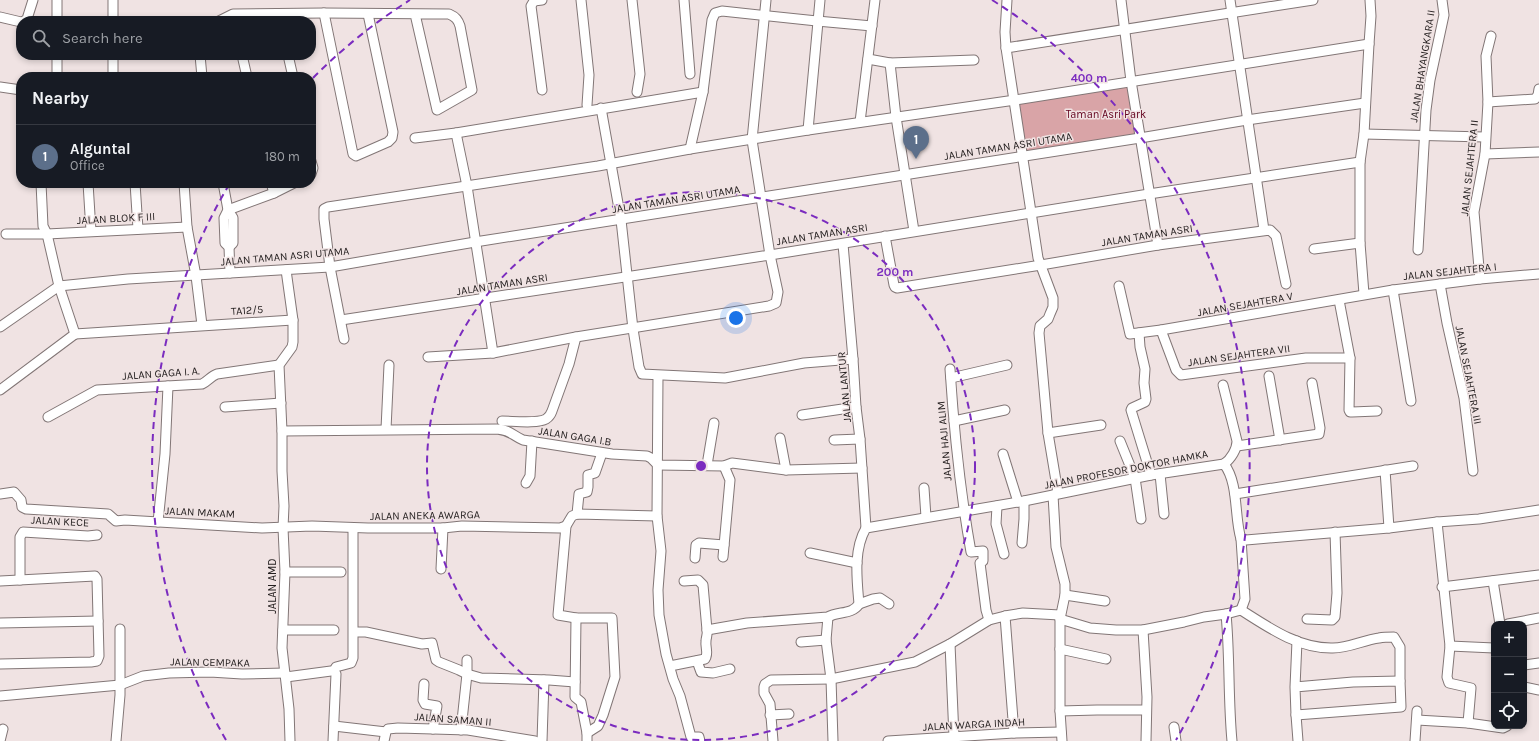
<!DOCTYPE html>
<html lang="en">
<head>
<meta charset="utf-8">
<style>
  :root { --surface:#171b24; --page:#242831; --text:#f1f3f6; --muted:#9ea1a6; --line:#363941; --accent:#0f766e }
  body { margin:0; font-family:Karla,sans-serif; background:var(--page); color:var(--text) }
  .controls { position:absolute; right:12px; bottom:12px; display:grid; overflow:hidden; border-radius:8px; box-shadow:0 2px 6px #0003 }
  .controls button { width:36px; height:36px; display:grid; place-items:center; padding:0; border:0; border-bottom:1px solid var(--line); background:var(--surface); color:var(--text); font:20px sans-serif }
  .you { position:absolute; left:736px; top:318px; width:14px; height:14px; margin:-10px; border:3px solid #fff; border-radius:50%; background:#1a73e8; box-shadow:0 0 0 6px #1a73e833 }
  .badge { display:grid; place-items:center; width:26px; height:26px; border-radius:50%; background:var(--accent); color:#fff; font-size:13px; font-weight:700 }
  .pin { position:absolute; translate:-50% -33px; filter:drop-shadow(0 1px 2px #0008) }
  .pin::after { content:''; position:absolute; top:21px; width:14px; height:12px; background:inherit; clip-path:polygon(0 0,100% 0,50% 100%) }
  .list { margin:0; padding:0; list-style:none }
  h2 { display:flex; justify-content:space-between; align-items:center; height:52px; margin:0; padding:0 16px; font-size:17px }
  h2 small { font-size:13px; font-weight:400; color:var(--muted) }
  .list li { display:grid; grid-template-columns:26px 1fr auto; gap:12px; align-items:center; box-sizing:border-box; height:64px; padding:0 16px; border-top:1px solid var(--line) }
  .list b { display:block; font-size:15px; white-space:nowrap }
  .list p { margin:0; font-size:13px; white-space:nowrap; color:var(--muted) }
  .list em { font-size:13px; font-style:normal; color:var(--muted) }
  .icon { flex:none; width:22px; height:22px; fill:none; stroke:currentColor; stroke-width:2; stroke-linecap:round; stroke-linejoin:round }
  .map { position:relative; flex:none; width:1539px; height:741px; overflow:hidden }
  .search { position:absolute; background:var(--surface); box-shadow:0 2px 6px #0003; left:16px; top:16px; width:300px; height:44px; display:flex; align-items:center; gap:10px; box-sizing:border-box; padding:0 14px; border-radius:16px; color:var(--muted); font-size:15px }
  .panel { position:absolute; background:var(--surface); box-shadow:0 2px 6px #0003; left:16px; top:72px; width:300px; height:116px; border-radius:16px }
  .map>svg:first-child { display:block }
  .green { fill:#d9a4a7 }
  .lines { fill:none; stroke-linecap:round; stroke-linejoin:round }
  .minor-casing { stroke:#827676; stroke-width:11 }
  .minor { stroke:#fff; stroke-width:9 }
  .ring { fill:none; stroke:#7b2cbf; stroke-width:2; stroke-dasharray:7 5 }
  .labels { text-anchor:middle; stroke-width:3; stroke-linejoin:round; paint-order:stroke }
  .street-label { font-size:11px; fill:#231e1e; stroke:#f0e3e3 }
  .park-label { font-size:11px; fill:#62001c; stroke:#f0e3e3 }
  .centre { fill:#7b2cbf; stroke:#f0e3e3; stroke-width:2 }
  .ring-label { font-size:12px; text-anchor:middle; font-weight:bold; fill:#7b2cbf; stroke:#f0e3e3; stroke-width:3; stroke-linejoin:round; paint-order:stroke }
</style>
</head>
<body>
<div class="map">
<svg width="1539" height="741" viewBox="0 0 1539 741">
  <rect width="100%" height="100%" fill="#f0e3e3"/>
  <polygon class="green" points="1132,79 1143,139 1023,155 1015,100"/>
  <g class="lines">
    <defs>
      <g id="minor">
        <polyline points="57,0 57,21"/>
        <polyline points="542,0 534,1 531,6 542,90"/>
        <polyline points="581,0 589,75 587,105"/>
        <polyline points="632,0 640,74 637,92"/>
        <polyline points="684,0 690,74"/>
        <polyline points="1007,0 1005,32 1006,48 1038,258 1053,298 1053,307 1050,314 1048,319 1040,326 1039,333 1048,433 1058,493"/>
        <polyline points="1121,0 1131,81 1158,245"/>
        <polyline points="1230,0 1264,230"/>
        <polyline points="324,13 353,154 356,156 388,142 392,138 393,132 368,14"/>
        <polyline points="0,17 21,22"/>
        <polyline points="24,21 27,19 33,0"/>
        <polyline points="113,21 113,0"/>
        <path d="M219,21L233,14L324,13L449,14C456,17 458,20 460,26L472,90L437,110L415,14"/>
        <polyline points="1006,48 1313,0"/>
        <polyline points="57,55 57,77"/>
        <polyline points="113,55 113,77"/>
        <polyline points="200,55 202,77"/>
        <polyline points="242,55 247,77"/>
        <polyline points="288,55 293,77"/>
        <polyline points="868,59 890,63 896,117 914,231"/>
        <polyline points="890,63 974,60"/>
        <polyline points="0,87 21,90"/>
        <polyline points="1488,102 1535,99 1538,95 1539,89"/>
        <polyline points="601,108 621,220 633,329 639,367 642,374 725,378 804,363 853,359"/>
        <polyline points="860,122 875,0"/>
        <polyline points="808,130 820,0"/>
        <polyline points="456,133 467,186 493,353"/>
        <polyline points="1364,134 1485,137"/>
        <polyline points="415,138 456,133 703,92"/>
        <polyline points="690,149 703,92 712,20 715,13 722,11 817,21 872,26"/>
        <polyline points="1485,154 1539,152"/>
        <polyline points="311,161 313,168 311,174"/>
        <polyline points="41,183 43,226 47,234 59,286 75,334"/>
        <polyline points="88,183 91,231"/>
        <polyline points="135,183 138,229"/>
        <polyline points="184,183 187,227 196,276 202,325"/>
        <polyline points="223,183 228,210 233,218 233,243 229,247"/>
        <polyline points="271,183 274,193"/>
        <polyline points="6,234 47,234 187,227"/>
        <polyline points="885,236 894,285 895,287 897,288 1041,265 1158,245 1270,230 1276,236 1286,284"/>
        <polyline points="843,244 853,359 856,407 860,439 866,528"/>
        <polyline points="1314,249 1360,243"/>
        <polyline points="1418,250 1426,110 1430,80 1444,15 1442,0"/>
        <polyline points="286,270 293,320 293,342 292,347 279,365 282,431 282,471 284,506 283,528 285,572 282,648 289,709 290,741"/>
        <polyline points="230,273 229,247 225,243 224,218 228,210 274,193 294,183"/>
        <polyline points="1480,279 1474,212 1485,154 1488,102 1486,56 1491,36"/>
        <polyline points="1440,284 1447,323 1464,398 1473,471"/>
        <polyline points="1119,286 1130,334 1161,330 1393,290 1480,279 1539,274"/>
        <polyline points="1393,290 1411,401"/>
        <polyline points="1364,294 1360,243 1360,162 1364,134 1369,44 1371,16 1370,0"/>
        <polyline points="1339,300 1350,358 1349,410 1350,412 1352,412 1377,411"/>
        <polyline points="341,320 770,255 1149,194 1360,162"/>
        <polyline points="0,327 59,286 128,279 330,267 475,242 1140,138 1247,120 1365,103"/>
        <polyline points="1161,330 1176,370 1181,375 1306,358 1350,358"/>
        <polyline points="1139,333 1140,347 1145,369 1144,383 1146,399 1145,402 1132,408 1131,410 1151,475"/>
        <polyline points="75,334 293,320"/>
        <polyline points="344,339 330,267 324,219 324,209 328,207 598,166 690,149 808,130 1015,100 1369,44"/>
        <polyline points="428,357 493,353 576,337 769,306 776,303 778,292 770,255 752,140 766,0"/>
        <path d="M950,369C954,431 960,491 971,552L983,551V561L980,563L986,610L989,620"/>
        <polyline points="658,376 657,516 661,551 658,590 659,615 666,654 673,679 680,696 691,737 699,737 700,741"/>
        <polyline points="1269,376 1280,440"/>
        <polyline points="951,378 1007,365"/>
        <path d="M1223,385L1237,441C1237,449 1231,459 1224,464"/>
        <polyline points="0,390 75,334"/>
        <polyline points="225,407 281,403"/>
        <polyline points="802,415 856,407"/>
        <path d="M48,417L97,390L202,384C208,381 211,376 217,374L279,365"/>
        <path d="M502,421C513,421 537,424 546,419C549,417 551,414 552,411L569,364L576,337"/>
        <polyline points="954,421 1005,410"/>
        <polyline points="386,429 389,365"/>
        <path d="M282,431L497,429C510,430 512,435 523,440L612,454L647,456L651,458L658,465L724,466L732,463L786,470L862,468"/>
        <polyline points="1048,433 1101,425"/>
        <polyline points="780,438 786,470"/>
        <polyline points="834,440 860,439"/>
        <polyline points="1120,441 1135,478 1141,519"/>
        <polyline points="1237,446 1319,434 1320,428 1312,383"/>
        <polyline points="1003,454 1018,502"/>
        <path d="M1224,464C1239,483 1234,517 1241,539L1246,540L1389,528L1437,522L1479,519L1539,510"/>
        <polyline points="707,465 714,423"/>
        <polyline points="1385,470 1389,528"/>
        <polyline points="1160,474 1164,514"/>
        <polyline points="526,483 530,476 532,441"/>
        <polyline points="924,488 926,517"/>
        <polyline points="0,494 14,492 21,500 22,507 26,509 108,514 116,521 125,520 262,528 312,526 368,528 443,528 462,526 560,528 566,526"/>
        <polyline points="1235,494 1413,466"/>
        <polyline points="1053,495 1056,547 1065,584 1065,595 1060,619 1060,711 1062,741"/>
        <polyline points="997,506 996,524 1004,554"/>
        <polyline points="577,514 579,494 587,492 588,487 588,475 595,473 602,453"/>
        <polyline points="158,522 165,454 168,386"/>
        <polyline points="1437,522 1450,646 1447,677 1449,683 1471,688 1468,723"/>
        <polyline points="1022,543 1024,519 1024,501"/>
        <polyline points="810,553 857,563"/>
        <polyline points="723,557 730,480 724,466"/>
        <polyline points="695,558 696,545 699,543 724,545"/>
        <polyline points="441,569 443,528"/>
        <polyline points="285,572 341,572"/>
        <polyline points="20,580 20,537 23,532 88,536 97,535"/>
        <polyline points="0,581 95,576 97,579 99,656 97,661 91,662 0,664"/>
        <polyline points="1493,581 1500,624"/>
        <polyline points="1442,587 1539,575"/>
        <polyline points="1065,595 1105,601"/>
        <polyline points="859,604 873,599 880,598 889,604"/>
        <path d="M1241,610C1268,627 1297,648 1331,648C1347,649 1363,640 1379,638C1384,637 1389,637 1394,637L1400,647V681"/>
        <polyline points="1241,610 1245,599 1241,539"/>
        <path d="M1226,614C1230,656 1228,699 1232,741"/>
        <polyline points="1005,616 1014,733"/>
        <polyline points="828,617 826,640 831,679 833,741"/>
        <polyline points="576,618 575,697 581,702 587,733 587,741"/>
        <polyline points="1060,619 1090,628 1116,630 1143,630 1184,622 1204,617 1226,614 1241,610"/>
        <polyline points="1307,619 1332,620 1335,617 1337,593 1335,532"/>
        <polyline points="0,623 98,621"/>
        <polyline points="1508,624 1539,618"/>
        <polyline points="283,630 334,630"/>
        <path d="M707,630L747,623L828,617C838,611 852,615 859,604C857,580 853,550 866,528L1024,501L1151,475L1224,464"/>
        <polyline points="1143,630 1147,697 1146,741"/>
        <polyline points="354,632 366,632 422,644 432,643 436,660 439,662 459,670 467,674 481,678 549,680 575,682"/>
        <polyline points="801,642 826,640"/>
        <polyline points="950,644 954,737"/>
        <polyline points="1450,646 1494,648"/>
        <polyline points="1060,649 1106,659"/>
        <polyline points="697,661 701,672 713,673 730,669"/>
        <polyline points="1524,665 1539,663"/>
        <path d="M670,666L705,659C709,653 705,648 706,641C706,637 708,635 707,630L703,585L698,580L684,581"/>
        <polyline points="334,671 336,667 351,663 353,658 353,528"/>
        <polyline points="286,677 331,671 334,671"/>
        <polyline points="424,684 423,700 425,704 437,706 433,729"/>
        <polyline points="1295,687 1353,682 1400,681 1401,707 1296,715 1295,687 1297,641"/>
        <polyline points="1524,687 1539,690"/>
        <polyline points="0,696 120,685 143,676 169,673 210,672 242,674 285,673"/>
        <polyline points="1060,711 1097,710 1146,710"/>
        <polyline points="770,715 789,714"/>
        <polyline points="1296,715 1298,741"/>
        <polyline points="1417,720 1468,723 1503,728 1507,726"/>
        <polyline points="334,726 386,732"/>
        <polyline points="1174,727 1176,741"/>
        <polyline points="461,730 467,674 467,660"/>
        <polyline points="587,733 598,726 603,715 615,677 612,618 576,618 558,615 566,526 572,516 577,514 657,516"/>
        <polyline points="0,741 3,729"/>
        <polyline points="116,741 120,695 120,629"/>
        <polyline points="333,741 336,674 334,671"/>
        <polyline points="384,741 386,732 388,729 398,728 468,730 535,741"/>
        <polyline points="542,741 544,680"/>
        <polyline points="773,741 770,704 764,693 764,687 765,684 771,680 831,679 915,662 950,644 989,620 1005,616 1023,613 1060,615"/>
        <polyline points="888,741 1014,733 1061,732"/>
        <polyline points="1415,741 1417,711"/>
      </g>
    </defs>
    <use href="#minor" class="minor-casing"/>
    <use href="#minor" class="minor"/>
  </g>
  <g class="ring">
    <circle cx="701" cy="466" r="274"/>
    <path d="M226 740A549 549 0 0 1 230 183M313 78A549 549 0 0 1 410 0M992 0A549 549 0 0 1 1176 740"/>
  </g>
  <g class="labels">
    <g class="street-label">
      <text transform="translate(1422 66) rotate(-81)" y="4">JALAN BHAYANGKARA II</text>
      <text transform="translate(1008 146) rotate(-9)" y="4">JALAN TAMAN ASRI UTAMA</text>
      <text transform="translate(1469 168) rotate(-84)" y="4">JALAN SEJAHTERA II</text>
      <text transform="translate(676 199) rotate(-9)" y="4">JALAN TAMAN ASRI UTAMA</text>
      <text transform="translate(116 218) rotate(-3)" y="4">JALAN BLOK F III</text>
      <text transform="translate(822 234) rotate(-9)" y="4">JALAN TAMAN ASRI</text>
      <text transform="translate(1147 235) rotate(-9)" y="4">JALAN TAMAN ASRI</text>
      <text transform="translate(285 256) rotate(-5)" y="4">JALAN TAMAN ASRI UTAMA</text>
      <text transform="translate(1450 271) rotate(-6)" y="4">JALAN SEJAHTERA I</text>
      <text transform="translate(502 284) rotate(-9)" y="4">JALAN TAMAN ASRI</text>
      <text transform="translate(1245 304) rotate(-10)" y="4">JALAN SEJAHTERA V</text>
      <text transform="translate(247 310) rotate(-4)" y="4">TA12/5</text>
      <text transform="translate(1239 355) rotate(-8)" y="4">JALAN SEJAHTERA VII</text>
      <text transform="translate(161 373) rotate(-4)" y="4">JALAN GAGA I. A.</text>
      <text transform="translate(1469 375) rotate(79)" y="4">JALAN SEJAHTERA III</text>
      <text transform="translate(844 387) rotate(-95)" y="4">JALAN LANTUR</text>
      <text transform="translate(575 436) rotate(9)" y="4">JALAN GAGA I.B</text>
      <text transform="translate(944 441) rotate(-95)" y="4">JALAN HAJI ALIM</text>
      <text transform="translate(1126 469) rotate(-11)" y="4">JALAN PROFESOR DOKTOR HAMKA</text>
      <text transform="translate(200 512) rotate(3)" y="4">JALAN MAKAM</text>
      <text transform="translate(425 515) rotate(-1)" y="4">JALAN ANEKA AWARGA</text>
      <text transform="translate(60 521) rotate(3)" y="4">JALAN KECE</text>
      <text transform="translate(272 586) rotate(-90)" y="4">JALAN AMD</text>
      <text transform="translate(210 662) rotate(1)" y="4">JALAN CEMPAKA</text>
      <text transform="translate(453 719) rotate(4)" y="4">JALAN SAMAN II</text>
      <text transform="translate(974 724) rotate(-3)" y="4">JALAN WARGA INDAH</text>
    </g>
    <g class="park-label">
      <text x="1106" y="118">Taman Asri Park</text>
    </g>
  </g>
  <circle cx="701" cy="466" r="6" class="centre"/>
  <g class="ring-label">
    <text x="1089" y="82">400 m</text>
    <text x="895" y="276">200 m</text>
  </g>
</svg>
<div class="controls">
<button>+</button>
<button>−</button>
<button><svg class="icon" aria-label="locate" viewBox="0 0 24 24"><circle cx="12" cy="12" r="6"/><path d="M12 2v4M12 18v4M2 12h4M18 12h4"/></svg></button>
</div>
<div class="you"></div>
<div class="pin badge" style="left:916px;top:159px;background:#5c6f8a">1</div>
<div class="search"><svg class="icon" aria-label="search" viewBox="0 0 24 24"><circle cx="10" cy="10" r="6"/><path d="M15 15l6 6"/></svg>Search here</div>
<section class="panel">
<h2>Nearby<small></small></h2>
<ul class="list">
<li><span class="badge" style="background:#5c6f8a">1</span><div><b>Alguntal</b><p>Office</p></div><em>180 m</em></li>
</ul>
</section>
</div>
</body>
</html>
